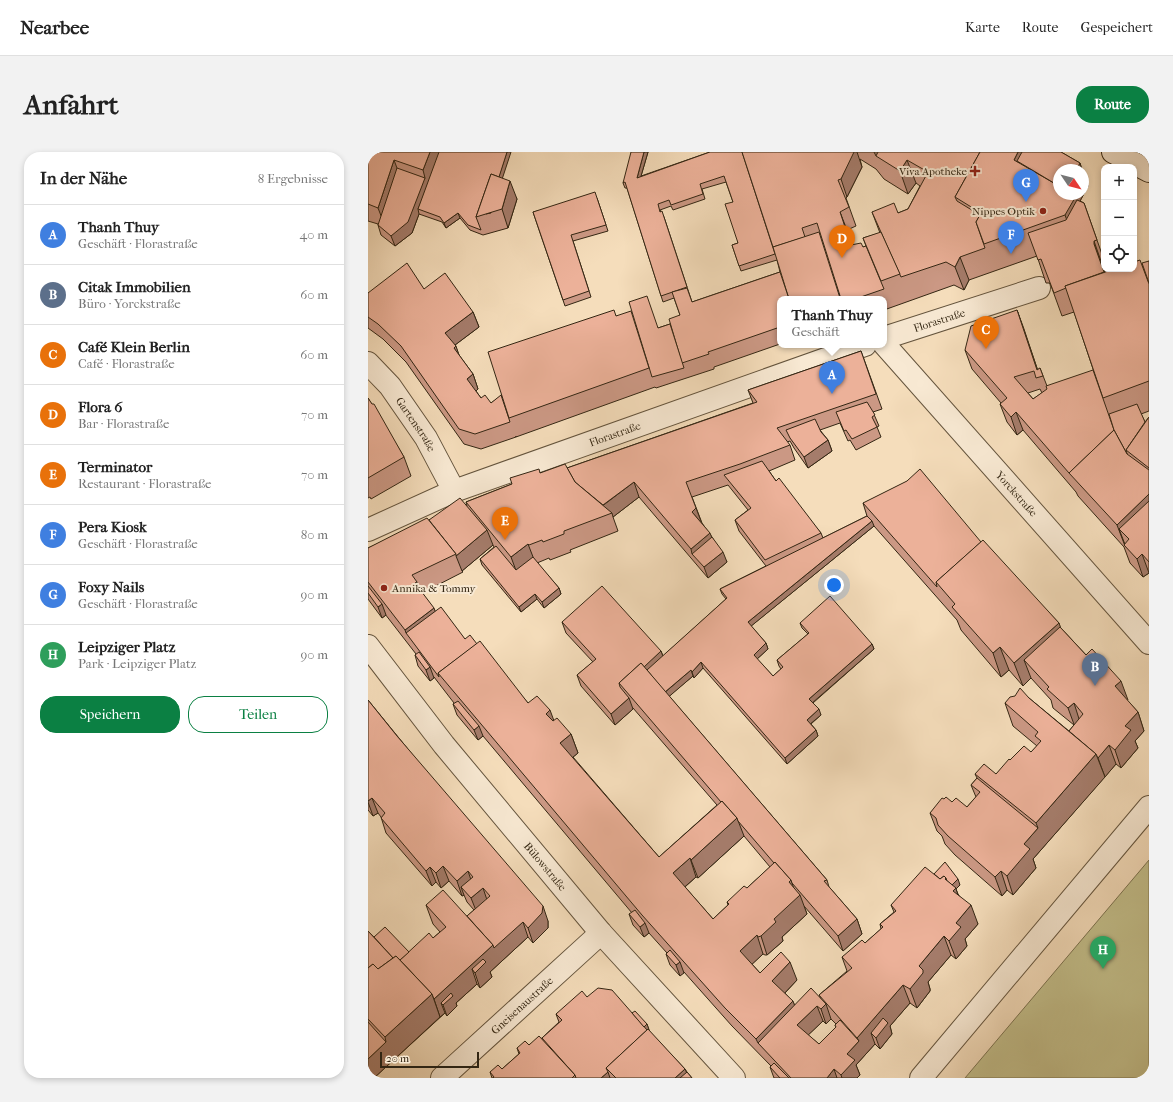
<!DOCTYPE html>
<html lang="de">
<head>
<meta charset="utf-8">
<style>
  :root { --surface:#fff; --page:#f2f2f2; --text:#222; --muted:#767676; --line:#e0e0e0; --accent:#0b8043 }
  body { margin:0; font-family:"IM FELL French Canon",serif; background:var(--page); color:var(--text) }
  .controls { position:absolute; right:12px; top:12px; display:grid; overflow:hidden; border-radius:8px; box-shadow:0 2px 6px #0003 }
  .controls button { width:36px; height:36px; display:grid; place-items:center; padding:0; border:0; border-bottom:1px solid var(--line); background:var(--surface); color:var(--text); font:20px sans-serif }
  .compass { position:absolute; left:685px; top:12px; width:36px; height:36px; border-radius:50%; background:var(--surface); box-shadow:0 2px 6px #0003; rotate:125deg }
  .scale { position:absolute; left:12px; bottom:10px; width:99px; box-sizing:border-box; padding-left:4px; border:2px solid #332613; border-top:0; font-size:11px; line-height:14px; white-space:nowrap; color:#332613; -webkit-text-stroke:3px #f8e9d3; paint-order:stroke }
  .you { position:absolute; left:466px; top:433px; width:14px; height:14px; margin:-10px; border:3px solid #fff; border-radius:50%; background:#1a73e8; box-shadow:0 0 0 6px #1a73e833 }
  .badge { display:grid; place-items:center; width:26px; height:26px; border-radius:50%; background:var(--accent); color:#fff; font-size:13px; font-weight:700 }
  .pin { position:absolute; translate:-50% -33px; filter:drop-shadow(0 1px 2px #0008) }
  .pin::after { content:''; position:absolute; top:21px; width:14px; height:12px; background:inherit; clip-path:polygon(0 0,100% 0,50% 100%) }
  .popup { position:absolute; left:409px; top:144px; width:110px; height:52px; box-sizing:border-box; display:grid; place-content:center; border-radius:8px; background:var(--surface); filter:drop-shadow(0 1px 3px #0005); font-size:13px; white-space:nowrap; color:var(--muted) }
  .popup b { font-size:15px; color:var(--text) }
  .popup::after { content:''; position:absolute; left:50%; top:100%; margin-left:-8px; border:8px solid transparent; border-top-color:var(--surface) }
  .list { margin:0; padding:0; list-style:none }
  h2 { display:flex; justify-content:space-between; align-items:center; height:52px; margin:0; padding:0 16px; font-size:17px }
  h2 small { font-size:13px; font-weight:400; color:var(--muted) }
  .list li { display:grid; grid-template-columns:26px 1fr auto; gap:12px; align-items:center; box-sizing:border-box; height:60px; padding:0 16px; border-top:1px solid var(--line) }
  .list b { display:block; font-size:15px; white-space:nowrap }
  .list p { margin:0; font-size:13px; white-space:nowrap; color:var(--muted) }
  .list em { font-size:13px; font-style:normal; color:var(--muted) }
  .actions { display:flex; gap:8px; padding:12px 16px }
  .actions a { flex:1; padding:9px 0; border:1px solid var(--accent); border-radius:16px; text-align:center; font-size:14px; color:var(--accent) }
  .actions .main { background:var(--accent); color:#fff }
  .icon { flex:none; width:22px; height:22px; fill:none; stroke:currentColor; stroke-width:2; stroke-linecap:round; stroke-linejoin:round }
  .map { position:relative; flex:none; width:781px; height:926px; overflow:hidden; border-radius:16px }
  header { display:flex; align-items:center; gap:24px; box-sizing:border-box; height:56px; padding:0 20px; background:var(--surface); border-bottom:1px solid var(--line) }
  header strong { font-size:19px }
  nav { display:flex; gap:22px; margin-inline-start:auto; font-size:14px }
  .intro { display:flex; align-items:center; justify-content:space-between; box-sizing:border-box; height:96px; padding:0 24px }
  h1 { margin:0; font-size:28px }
  .button { padding:10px 18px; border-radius:16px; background:var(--accent); color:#fff; font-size:14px; font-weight:700 }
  main { display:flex; gap:24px; padding:0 24px }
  aside { flex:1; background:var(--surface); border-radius:16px; box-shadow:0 2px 6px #0003 }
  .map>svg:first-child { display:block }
  .green { fill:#c3bf8b; stroke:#7b724f }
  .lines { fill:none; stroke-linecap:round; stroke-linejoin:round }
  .street-casing { stroke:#64543d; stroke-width:24 }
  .secondary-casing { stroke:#332613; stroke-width:24 }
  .street { stroke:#f8e9d3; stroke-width:22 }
  .secondary { stroke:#f8e9d3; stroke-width:22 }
  .wall { fill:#cb9884; stroke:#332613; fill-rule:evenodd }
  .shaded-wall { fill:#a57c6b; stroke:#332613 }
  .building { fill:#ecb199; stroke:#332613 }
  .poi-dot { fill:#8f2418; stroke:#f8e9d3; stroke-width:1.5 }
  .labels { text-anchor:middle; stroke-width:4; stroke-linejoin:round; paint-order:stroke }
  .poi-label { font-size:11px; fill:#332613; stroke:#f8e9d3; text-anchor:end }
  .street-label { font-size:11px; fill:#332613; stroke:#f8e9d3 }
</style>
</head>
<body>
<header>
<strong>Nearbee</strong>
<nav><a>Karte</a><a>Route</a><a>Gespeichert</a></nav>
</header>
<div class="intro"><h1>Anfahrt</h1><a class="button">Route</a></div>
<main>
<aside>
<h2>In der Nähe<small>8 Ergebnisse</small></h2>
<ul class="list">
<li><span class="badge" style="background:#3f7fe0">A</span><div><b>Thanh Thuy</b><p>Geschäft · Florastraße</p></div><em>40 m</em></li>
<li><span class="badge" style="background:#5c6f8a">B</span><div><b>Citak Immobilien</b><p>Büro · Yorckstraße</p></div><em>60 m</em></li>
<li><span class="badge" style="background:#e8710a">C</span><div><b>Café Klein Berlin</b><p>Café · Florastraße</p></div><em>60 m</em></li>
<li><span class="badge" style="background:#e8710a">D</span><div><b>Flora 6</b><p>Bar · Florastraße</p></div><em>70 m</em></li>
<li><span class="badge" style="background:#e8710a">E</span><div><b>Terminator</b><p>Restaurant · Florastraße</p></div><em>70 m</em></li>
<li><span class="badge" style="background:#3f7fe0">F</span><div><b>Pera Kiosk</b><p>Geschäft · Florastraße</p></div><em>80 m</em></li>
<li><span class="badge" style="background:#3f7fe0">G</span><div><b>Foxy Nails</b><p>Geschäft · Florastraße</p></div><em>90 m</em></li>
<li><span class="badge" style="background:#2e9e5b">H</span><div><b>Leipziger Platz</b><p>Park · Leipziger Platz</p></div><em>90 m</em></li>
</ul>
<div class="actions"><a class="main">Speichern</a><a>Teilen</a></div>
</aside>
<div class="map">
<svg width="781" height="926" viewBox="0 0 781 926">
  <rect width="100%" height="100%" fill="#f5ddbb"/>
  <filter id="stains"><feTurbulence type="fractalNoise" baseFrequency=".005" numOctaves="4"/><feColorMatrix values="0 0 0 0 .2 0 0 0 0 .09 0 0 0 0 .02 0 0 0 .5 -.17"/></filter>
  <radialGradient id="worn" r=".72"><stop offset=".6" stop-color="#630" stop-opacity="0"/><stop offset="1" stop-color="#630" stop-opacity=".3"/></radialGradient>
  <polygon class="green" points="781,708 781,926 597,926"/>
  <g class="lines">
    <defs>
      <g id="street">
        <path id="s1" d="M516,186L671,136"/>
        <path id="s2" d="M516,192L781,491"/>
        <path id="s3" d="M0,211L22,234L58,286L86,339"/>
        <path id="s4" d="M0,378L86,339L497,193"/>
        <path id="s5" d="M0,494L76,593L233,781L366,926"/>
        <path id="s6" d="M74,926L233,781"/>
        <polyline points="553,926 781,655"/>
      </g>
      <polyline id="secondary" points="745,0 781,19"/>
    </defs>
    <use href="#street" class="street-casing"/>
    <use href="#secondary" class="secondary-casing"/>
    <use href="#street" class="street"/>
    <use href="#secondary" class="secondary"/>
  </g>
  <g class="wall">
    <polygon points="0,0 134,26 149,47 140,76 115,83 102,78 92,66 78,76 74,70 51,62 44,81 27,94 13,83 10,73 10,72 0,69"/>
    <path d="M280,0L273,24L342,0H693L712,11L714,18H691L715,42V19L720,34L712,49L716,51L736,108V111L734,112L737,120L775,114L781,109V259L773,262L777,270L781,265V421L775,425L762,411L756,395L710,344L708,340L655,278L649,283L639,270L632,252L633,251L604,217L597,198L649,158L669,218L672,216L679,234L732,238L706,160L694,164L682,131H678L669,104L601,128L596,138L586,133L516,158V147H412V192L346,215V217L288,236L287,235L148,285V284V285L113,297L96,292L38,210L15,187L0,176V141L56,137L105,160L111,175L87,193L91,203L105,222L110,237L108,239L113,246L123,251L248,164L268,172L290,176L302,172L312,163L306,146L295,150L259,36H257L255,31ZM492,7L508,17L516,27L540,42L548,31L552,34L540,57L530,61L504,60L512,81L495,86L498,94L495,95L484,93L479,78L488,74L478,46L479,45L494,15ZM358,30L365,50L370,91L364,93L373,119L409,108L412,120L324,150L296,65L292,58L303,54L305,58L337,47L334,37ZM672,237L674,241L665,247L660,241Z"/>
    <polygon points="229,46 240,79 205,89 223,145 197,154 165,60"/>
    <path d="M493,199L514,257L505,260L511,274L509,275L513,285L488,298L482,288L480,289L472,271L452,278L460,288L464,299L440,316L426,296L422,289L419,290L422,293L427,308L401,319L408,329L453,381L455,386L499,364L495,351L613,390L691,471L692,475L760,548H759L770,560L776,579L767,589L770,596L753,616L748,612L665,707L668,716L645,743L639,738L634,744L587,703L577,692L574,684L569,679L562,661L576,647L599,655L608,645L603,633L609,626L607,622H628L642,608L663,600L669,594L645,574L637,551L661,546L701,579L706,573L685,556L683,548L663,526L655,534L641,518L633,525L593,478L589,468L506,374L383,474L398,491L400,497L389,507L405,524L413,517L411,514L409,508L440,482L434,476L432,471L504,492L506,497L445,551L453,563L443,572L448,578L450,584L419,612L335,516L326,526L325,524L301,544L459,728L461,735L489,767L494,782L475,799L436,754L439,762L414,785L415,789L399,803H397L395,802L384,812L392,821L429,828L417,841L427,853L453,847L451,843L479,819L474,805L497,791L513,777L512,772L526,760L523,753L566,722L592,733L588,737L590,742L610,772L597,787L599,794L588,807L583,803L560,830L562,837V839L549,856L542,851L522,874L524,882L512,897L507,892L488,913L492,923L489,926H406L402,915L403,914L364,874L316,820L312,824L302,813L298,802L299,801L281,781L276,785L265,773L261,762L264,761L115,584L110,588L89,563L85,552L86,551L66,525V526L62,529L50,514L47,503L48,502L17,462L18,463L14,466L0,447V396L61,368L99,354L98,350L172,321L199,316L385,251L380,238ZM360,333L380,358L367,368L371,379L398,414L352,437L354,442L358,447L295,504L293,499L194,470L198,481L225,510L209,523L213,534L247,573L265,557V556L349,653L291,705L205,605L210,601L203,582L186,569L160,551L109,492L97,487L67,459L54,441L95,420L94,419L125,393L126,395L112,407L114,413L153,460L169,447L176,456L193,442L191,436L169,411L181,406L182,408L203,400L202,398L250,379L245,365L271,345L340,426L359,410L344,385L334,371L324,345ZM376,684L402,715L379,736L359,750L360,753L345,767L317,735L328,725L330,726ZM463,867L468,872L467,873L468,876L451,892L440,883L455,869L458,872Z"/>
    <polygon points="0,246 36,305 43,324 3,347 2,345 0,346"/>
    <polygon points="0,548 180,769 180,776 165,791 160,785 122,820 124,825 112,836 109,832 88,851 89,854 79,864 77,861 6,926 0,926 0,779 6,785 41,800 65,786 72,780 65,772 58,753 99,764 106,758 99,750 96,743 94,744 81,729 73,736 68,730 64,734 18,681 13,665 10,661 5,664 0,658"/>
    <polygon points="219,845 264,861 279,872 281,879 317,917 319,920 324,926 124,926 122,920 134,917 151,902 149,896 161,893 174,886 191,870 188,862"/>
  </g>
  <g class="shaded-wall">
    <polygon points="62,0 75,0 50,57 51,62 44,81 27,94 23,84 57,26 55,18"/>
    <polygon points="139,0 143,0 123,61 118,62"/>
    <polygon points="276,0 280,0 271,31 269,26"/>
    <polygon points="483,0 489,0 494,15 479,45 473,27"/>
    <polygon points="506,0 517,0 508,4"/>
    <polygon points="650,0 670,0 647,12 646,8"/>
    <polygon points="26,8 33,27 17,74 10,56"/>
    <polygon points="539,8 548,31 540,42 532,19"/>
    <polygon points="712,11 714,18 708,18"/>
    <polygon points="715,19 720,34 711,51 707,91 697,63 696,42 715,42"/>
    <polygon points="142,29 149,47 140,76 134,57"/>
    <polygon points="472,60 479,78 490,112 483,93"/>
    <polygon points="90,61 92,66 78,76 76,71"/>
    <polygon points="726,89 734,112 746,147 726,92"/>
    <polygon points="592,105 601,128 596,138 587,115"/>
    <polygon points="649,158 656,177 672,225"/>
    <polygon points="105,160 111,175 83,196 77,181"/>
    <polygon points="88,194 93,209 86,196"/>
    <polygon points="105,222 110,237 105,242 99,227"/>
    <polygon points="648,260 655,278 649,283 643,265"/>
    <polygon points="460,288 464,299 440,316 436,305"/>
    <polygon points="266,330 271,345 245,365 244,361 233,355"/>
    <polygon points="781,342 781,374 761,387 751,377 758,395 757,394 749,373"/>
    <polygon points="328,356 334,372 324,360"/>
    <polygon points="504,369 506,374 382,475 380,470"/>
    <polygon points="119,378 125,393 94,419 88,404"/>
    <polygon points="342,381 348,396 324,402 323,397"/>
    <polygon points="160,392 167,410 150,424 143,405"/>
    <polygon points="355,400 359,410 340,426 336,415"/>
    <polygon points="774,402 781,421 775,425 769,407"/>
    <polygon points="49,430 55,448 47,431"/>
    <polygon points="191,436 193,442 176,456 174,450"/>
    <polygon points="167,442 169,447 153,460 151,455"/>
    <polygon points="14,452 18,463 14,466 10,455"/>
    <polygon points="66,456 73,475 38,481 37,478"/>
    <polygon points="691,471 699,494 656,508 663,526 655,534 646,511"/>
    <polygon points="398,491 400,497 388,508 386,503"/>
    <polygon points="504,492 506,497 443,552 441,547"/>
    <polygon points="632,495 641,518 633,525 625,501"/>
    <polygon points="293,499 297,510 254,534"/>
    <polygon points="333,510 335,516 326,526 324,520"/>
    <polygon points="62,515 66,526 62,529 58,518"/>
    <polygon points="323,518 325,524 297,548 295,542"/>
    <polygon points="753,529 760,548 753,553 747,534"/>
    <polygon points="261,546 265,557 247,573 243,562"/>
    <polygon points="706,551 712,570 707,575 700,556"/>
    <polygon points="451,557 453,563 441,573 439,568"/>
    <polygon points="182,558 189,577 178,562"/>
    <polygon points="770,560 776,579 767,589 770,596 753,616 747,598 757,574"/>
    <polygon points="111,574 115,584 110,588 106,578"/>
    <polygon points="448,578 450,584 419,612 417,606"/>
    <polygon points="203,582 210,601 199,610 192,591"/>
    <polygon points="741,593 748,612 737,625 730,606"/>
    <polygon points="728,602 737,625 665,707 668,716 645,743 639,724 656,692 670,676 668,671"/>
    <polygon points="4,646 10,661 5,664 0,650 0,649"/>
    <polygon points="369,666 376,684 330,726 323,708"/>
    <polygon points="322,706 328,725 312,739 305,721"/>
    <polygon points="75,714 81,729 73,736 68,721"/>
    <polygon points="62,715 68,730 64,734 58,719"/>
    <polygon points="100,719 105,734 93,735 96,743 94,744 89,729"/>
    <polygon points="633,719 639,738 634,744 627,725"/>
    <polygon points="578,726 590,727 592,733 588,737 594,755 577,727"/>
    <polygon points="423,728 429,746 432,743 439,762 414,785 415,789 399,803 393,784 406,767 421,730"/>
    <polygon points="115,736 120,751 109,761 103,746"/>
    <polygon points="603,753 610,772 597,787 599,794 588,807 581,789 588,771"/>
    <polygon points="175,754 180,769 180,776 165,791 160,776"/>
    <polygon points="489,767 494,782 475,799 470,784"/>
    <polygon points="155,770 160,785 122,820 124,825 112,836 107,821 104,817 109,832 88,851 89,854 79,864 75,853 73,851 77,861 72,865 66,847 125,793"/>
    <polygon points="277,771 281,781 276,785 272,775"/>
    <polygon points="389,783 395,802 379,817 372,799"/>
    <polygon points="576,784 583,803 560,830 562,837 562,839 549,856 542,837 551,814"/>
    <polygon points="312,810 316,821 312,824 308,813"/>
    <polygon points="422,810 429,828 411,847 404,829"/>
    <polygon points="535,833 542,851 522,874 524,882 512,897 508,886 503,881 507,892 488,913 492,923 489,926 474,926 473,923 479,902 491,889 489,886"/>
    <polygon points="64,842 72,865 6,926 0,926 0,907 18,890 17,885"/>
    <polygon points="425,849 432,868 390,891 388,887"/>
    <polygon points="458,852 463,867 458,872 453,857"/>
    <polygon points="449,854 455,869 435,888 429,873"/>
    <polygon points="279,872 283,883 275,876"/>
    <polygon points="317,917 321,926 307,926"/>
    <polygon points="466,917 469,926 459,926"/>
    <polygon points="240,920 242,926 233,926"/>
  </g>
  <g class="building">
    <polygon points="0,0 62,0 55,18 26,8 10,56 0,52"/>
    <polygon points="71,0 139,0 131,25 123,22 108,65 113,78 100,73 90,61 76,71 72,65 50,57"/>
    <polygon points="263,0 276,0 269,26 342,0 374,0 407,102 371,114 364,93 370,91 357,52 365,50 356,24 332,32 335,42 303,53 301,48 290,52 292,60 294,59 319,135 293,144 257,30 255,31"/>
    <polygon points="374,0 486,0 473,27 470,28 481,55 472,60 483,93 493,91 495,95 498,94 516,137 487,147 473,147 449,71 434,76 437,85 405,95"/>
    <polygon points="510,0 612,0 587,45 589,49 612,63 608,70 617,96 592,105 587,115 578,110 533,125 504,60 526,51 530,61 540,57 560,20 539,8 532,19 508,4"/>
    <polygon points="612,0 650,0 646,8 691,34 691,42 705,42 708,44 697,63 616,92 608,70 613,61 587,45"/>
    <polygon points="654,0 693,0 712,11 708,18 691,18 691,34 649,9"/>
    <polygon points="29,16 57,26 40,70 23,84 10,73"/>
    <polygon points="123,22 142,29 134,57 108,65"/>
    <polygon points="227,40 238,73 203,83 221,139 195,148 165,60"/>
    <polygon points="709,48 716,51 729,88 726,89 726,92 736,120 697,134 698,136 686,141 673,107 670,108 660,81 698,68"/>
    <polygon points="451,80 472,146 468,147 421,147 405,95"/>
    <polygon points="513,80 532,122 513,129 495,86"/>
    <polygon points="772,108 781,132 781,229 735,246 697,134 746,117 766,117 766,110"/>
    <polygon points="781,109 781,131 774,111"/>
    <polygon points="39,111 56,137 77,121 105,160 77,181 88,194 86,196 105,222 99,227 113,246 117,243 123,251 133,243 142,270 107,282 91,277 33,194 10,172 0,165 0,141"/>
    <polygon points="412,120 421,147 412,147 412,175 340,200 341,202 314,211 301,167 312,163 304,140 319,136 324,150"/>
    <polygon points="279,144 290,176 302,172 316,216 284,225 261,150"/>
    <polygon points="246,158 248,164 263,159 281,216 141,266 120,200"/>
    <polygon points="649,158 669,218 672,216 675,224 668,226 666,219 646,225 665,247 679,237 678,234 725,218 746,278 701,321 648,260 643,265 632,252 639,246 597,198 603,174"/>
    <polygon points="493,199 508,242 409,276 422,293 372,312 318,330 328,356 324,360 342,381 323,397 266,330 235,353 207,330 199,316 389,250 380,238"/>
    <polygon points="0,246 4,252 6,252 36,305 0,326"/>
    <polygon points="499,250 507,263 504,265 509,275 484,287 478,278 476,279 468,260"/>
    <polygon points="769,252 777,270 758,298 759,302 746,278 741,262"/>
    <polygon points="781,265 781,316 758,298"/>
    <polygon points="447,267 453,280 460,288 436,305 422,286 418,278"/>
    <polygon points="746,278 759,302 781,318 781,342 749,373 701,321"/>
    <polygon points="394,309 408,329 411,326 453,381 397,408 367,368 383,356 356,323"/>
    <polygon points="197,312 207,330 244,361 196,379 196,382 175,390 174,388 161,393 160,392 143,405 98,350 144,332 142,326 171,317 172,321"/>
    <polygon points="552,317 613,390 568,430 569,435 495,351 539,329"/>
    <polygon points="92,346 119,378 88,404 88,402 61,368"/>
    <polygon points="781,349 781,410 774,402 769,407 756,393 761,387 751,377"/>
    <polygon points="499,364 504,369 380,470 398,491 386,503 405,524 415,515 409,508 441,481 432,471 462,444 504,492 441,547 451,557 439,568 448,578 417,606 333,510 324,520 323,518 297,540 279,518 359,446 352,437"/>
    <polygon points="59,366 88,402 44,423 49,430 47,431 66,456 37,478 0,430 0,396"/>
    <polygon points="344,385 355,400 336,415 324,402"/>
    <polygon points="615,388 691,471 646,511 632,495 625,501 584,455 587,452 568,430"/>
    <polygon points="128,394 148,418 165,405 191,436 174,450 167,442 151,455 112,407"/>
    <polygon points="0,434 14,452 10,455 0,441"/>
    <polygon points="234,434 293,499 276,515 273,511 251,531 252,535 261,546 243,562 209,523 228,507 194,470"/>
    <polygon points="73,455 97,487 102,483 109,492 70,521 71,525 38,481"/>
    <polygon points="692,475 718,503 724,497 753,529 747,534 770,560 757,574 763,578 747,598 741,593 730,606 728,602 701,579 715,562 706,551 700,556 679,537 681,535 656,508"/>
    <polygon points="112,489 160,551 169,544 182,558 178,562 185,569 189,566 203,582 192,591 291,705 354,649 369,666 323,708 322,706 305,721 345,767 361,752 359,750 376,734 379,736 407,710 423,728 421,730 432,743 406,767 408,770 393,784 390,785 389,783 372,799 392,821 413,800 422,810 404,829 425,849 388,887 357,856 274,763 70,521"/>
    <polygon points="51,500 62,515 58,518 47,503"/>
    <polygon points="273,511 459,728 456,729 489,767 470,784 424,731 423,728 407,710 406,711 370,669 369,666 354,649 353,650 251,531"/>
    <polygon points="652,536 661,546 728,602 668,671 607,622 616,612 628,622 641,607 642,608 656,594 663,600 673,589 667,584 670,580 637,551 642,545 647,544"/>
    <polygon points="0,548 29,584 175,754 174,761 160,776 155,770 126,796 125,793 99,764 122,744 115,736 103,746 93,735 105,725 100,719 89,729 75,714 68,721 62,715 58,719 13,666 17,661 4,646 0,649"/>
    <polygon points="90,549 111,574 106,578 85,552"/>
    <polygon points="609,626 670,676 656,692 662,697 639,724 633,719 627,725 580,684 570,673 568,666 562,661 574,646 576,647 578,645 584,650 588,646 599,655 612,640 603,633"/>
    <polygon points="577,710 590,727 584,733 579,729 578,726 576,724 572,727 566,722"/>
    <polygon points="557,715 572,727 576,724 578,726 577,727 588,736 585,739 603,753 588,771 593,775 581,789 576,784 551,814 555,818 555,821 542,837 535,833 489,886 451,843 484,816 474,805 494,788 497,791 515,775 512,772 528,759 523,753"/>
    <polygon points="75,738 125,793 66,847 64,842 32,808 61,781 65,786 78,775 58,753"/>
    <polygon points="267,758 277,771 272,775 261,762"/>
    <polygon points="17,775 41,800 32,808 28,804 25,806 6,785"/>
    <polygon points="0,779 25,806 10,817 5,812 0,816"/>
    <polygon points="302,798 312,810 308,813 298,802"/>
    <polygon points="28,804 64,842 17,885 0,867 0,816 5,812 10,817"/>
    <polygon points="115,807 118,810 107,821 104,817"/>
    <polygon points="230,836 244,838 279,878 238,916 240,920 233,926 208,926 207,923 174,886 194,868 188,862 214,839 219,845"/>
    <polygon points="443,836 458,852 453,857 449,854 429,873 451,892 468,875 467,873 472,868 491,889 479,902 487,908 473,923 466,917 459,926 423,926 390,891"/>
    <polygon points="83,841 85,844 75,853 73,851"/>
    <polygon points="267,859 279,872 276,875 264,861"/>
    <polygon points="515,866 520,871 508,886 503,881"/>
    <polygon points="0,870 18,890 0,907"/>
    <polygon points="280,877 317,917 307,926 248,926 238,916"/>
    <polygon points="171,884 207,923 204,926 125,926 126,925 122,920 130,913 134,917 152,901 149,896 157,889 161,893"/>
    <polygon points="406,911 421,926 412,926 402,915"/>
    <polygon points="319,920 324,926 312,926"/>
  </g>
  <g class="poi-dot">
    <path d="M605 13h4v4h4v4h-4v4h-4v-4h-4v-4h4z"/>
    <circle cx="675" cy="59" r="4"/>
    <circle cx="16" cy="436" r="4"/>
  </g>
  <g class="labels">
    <g class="poi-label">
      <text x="599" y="23">Viva Apotheke</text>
      <text x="667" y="63">Nippes Optik</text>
      <text x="24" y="440" text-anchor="start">Annika &amp; Tommy</text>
    </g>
    <g class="street-label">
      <text dy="4" stroke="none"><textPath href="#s1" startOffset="58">Florastraße</textPath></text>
      <text dy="4" stroke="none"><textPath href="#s3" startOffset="78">Gartenstraße</textPath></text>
      <text dy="4" stroke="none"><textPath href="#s4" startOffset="265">Florastraße</textPath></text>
      <text dy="4" stroke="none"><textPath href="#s2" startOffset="200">Yorckstraße</textPath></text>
      <text dy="4" stroke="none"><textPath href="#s5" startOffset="283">Bülowstraße</textPath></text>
      <text dy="4" stroke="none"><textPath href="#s6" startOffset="108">Gneisenaustraße</textPath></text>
    </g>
  </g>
  <rect width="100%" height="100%" filter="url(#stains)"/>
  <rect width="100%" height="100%" fill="url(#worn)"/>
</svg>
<div class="controls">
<button>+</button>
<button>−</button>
<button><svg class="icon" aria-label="locate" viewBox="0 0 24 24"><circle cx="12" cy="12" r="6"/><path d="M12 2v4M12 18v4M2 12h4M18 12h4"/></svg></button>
</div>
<svg class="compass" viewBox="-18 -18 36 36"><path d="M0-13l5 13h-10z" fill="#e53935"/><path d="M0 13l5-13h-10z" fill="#767676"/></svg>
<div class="scale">20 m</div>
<div class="you"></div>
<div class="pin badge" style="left:464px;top:242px;background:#3f7fe0">A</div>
<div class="popup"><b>Thanh Thuy</b>Geschäft</div>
<div class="pin badge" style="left:727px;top:534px;background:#5c6f8a">B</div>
<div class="pin badge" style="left:618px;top:197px;background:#e8710a">C</div>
<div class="pin badge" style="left:474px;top:106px;background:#e8710a">D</div>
<div class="pin badge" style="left:137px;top:388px;background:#e8710a">E</div>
<div class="pin badge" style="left:643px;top:102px;background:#3f7fe0">F</div>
<div class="pin badge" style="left:658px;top:50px;background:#3f7fe0">G</div>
<div class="pin badge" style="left:735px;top:817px;background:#2e9e5b">H</div>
</div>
</main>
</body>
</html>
